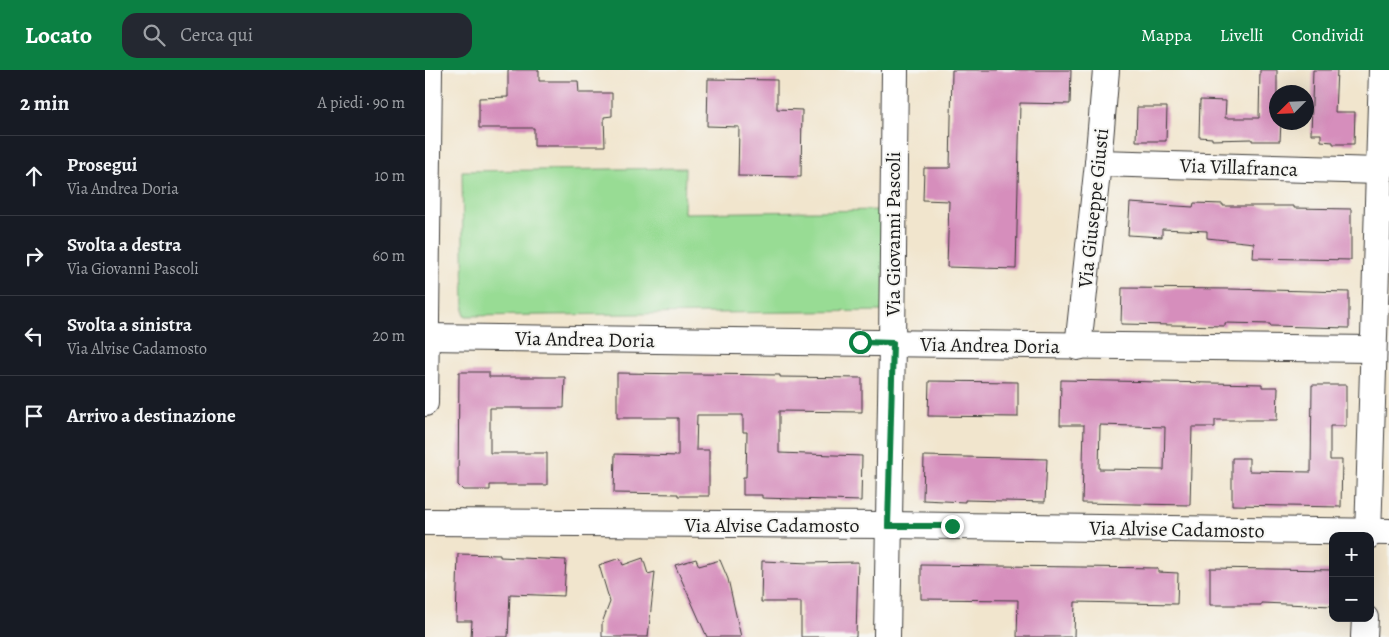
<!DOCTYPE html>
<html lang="it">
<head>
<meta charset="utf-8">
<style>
  :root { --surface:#171b24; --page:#242831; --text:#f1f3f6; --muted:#9ea1a6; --line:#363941; --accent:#0b8043 }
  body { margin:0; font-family:Alegreya,serif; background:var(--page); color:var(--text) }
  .controls { position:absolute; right:15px; bottom:15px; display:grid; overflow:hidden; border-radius:10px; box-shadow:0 5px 20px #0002 }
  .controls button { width:45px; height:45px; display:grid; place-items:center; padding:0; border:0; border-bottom:1px solid var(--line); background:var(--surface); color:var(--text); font:25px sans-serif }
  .compass { position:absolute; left:844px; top:15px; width:45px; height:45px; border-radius:50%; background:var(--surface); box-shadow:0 5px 20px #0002; rotate:246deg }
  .stop { position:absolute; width:15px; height:15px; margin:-11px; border:4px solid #0b8043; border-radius:50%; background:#fff }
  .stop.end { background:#0b8043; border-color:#fff; box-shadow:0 1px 5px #0008 }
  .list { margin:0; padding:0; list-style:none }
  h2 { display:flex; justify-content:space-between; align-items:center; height:65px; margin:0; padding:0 20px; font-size:21px }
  h2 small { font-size:16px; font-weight:400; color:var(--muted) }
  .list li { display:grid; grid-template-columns:32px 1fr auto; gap:15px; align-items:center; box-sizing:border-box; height:80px; padding:0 20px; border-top:1px solid var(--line) }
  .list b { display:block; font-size:19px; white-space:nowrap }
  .list p { margin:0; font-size:16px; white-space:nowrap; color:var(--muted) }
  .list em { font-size:16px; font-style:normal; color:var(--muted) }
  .icon { flex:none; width:28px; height:28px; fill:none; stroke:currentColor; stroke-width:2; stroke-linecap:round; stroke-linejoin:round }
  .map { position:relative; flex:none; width:964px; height:567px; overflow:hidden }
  header { display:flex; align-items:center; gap:30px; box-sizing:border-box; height:70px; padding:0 25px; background:var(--accent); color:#fff }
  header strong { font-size:24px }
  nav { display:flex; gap:28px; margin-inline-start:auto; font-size:18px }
  .search { width:350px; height:45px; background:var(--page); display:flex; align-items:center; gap:12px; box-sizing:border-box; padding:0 18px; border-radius:15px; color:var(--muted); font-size:19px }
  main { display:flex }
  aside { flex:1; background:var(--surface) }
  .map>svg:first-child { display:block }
  .green { fill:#98dc94; stroke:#5a7c58 }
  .building { fill:#d68ebc; fill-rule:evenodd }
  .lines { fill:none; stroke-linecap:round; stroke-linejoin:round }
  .minor-casing { stroke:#3c3a37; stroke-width:28 }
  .minor { stroke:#fff; stroke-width:26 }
  .route { stroke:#0b8043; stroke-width:6 }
  .labels { text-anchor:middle; stroke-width:4; stroke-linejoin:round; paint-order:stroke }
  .street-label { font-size:20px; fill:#1c1c1c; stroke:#f6f6f2 }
</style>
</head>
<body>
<header>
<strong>Locato</strong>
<div class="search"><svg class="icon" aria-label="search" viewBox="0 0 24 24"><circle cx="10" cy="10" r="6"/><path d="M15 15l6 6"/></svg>Cerca qui</div>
<nav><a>Mappa</a><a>Livelli</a><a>Condividi</a></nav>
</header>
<main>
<aside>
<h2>2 min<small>A piedi · 90 m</small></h2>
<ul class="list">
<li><svg class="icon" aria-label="ahead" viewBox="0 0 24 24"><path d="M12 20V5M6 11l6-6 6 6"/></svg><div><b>Prosegui</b><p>Via Andrea Doria</p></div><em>10 m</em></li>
<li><svg class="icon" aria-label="right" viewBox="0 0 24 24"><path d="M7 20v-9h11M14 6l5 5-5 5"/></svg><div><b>Svolta a destra</b><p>Via Giovanni Pascoli</p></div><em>60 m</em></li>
<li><svg class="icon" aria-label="left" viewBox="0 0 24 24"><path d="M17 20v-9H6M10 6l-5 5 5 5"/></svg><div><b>Svolta a sinistra</b><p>Via Alvise Cadamosto</p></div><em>20 m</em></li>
<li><svg class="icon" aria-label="arrive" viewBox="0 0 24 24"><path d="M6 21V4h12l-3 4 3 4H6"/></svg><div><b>Arrivo a destinazione</b></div></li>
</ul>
</aside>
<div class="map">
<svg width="964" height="567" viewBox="0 0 964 567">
  <rect width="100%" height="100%" fill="#f6f6f2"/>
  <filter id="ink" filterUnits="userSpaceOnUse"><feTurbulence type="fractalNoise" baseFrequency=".02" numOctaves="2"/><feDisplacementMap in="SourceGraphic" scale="10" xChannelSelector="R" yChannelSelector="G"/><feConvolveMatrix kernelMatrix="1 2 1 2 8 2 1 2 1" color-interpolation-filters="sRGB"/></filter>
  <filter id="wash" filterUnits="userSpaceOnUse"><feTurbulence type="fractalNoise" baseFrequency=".0096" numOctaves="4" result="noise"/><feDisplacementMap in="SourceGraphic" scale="20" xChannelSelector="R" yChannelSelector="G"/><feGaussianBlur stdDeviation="1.12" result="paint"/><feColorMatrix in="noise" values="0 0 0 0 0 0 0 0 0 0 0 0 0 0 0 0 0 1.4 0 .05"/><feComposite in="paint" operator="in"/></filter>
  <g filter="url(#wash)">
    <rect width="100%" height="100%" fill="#f1e5cd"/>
    <polygon class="green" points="260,98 259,143 459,140 460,241 39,246 37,101"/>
    <g id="blocks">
      <g class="building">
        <polygon points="83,0 114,0 114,11 153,11 154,23 187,23 187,46 179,47 180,76 109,76 109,58 54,58 54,28 83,27"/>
        <polygon points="527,0 646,0 645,34 595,33 591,199 522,197 524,131 498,130 499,98 525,98"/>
        <polygon points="835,0 852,0 852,52 856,52 855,71 827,71 827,69 787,70 787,68 774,67 775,30 801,31 800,48 834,48"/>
        <polygon points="888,0 912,0 910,42 930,42 929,74 908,74 908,72 896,71 896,64 886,64"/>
        <polygon points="283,9 352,10 352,39 377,40 376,107 313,106 314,57 282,56"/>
        <polygon points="712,37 742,37 741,71 711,71"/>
        <polygon points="705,133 768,137 769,133 798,134 798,136 869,136 869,138 926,139 926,190 828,188 829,173 782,168 782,161 737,159 737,167 703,165"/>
        <polygon points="697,218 805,219 924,222 924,258 845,256 845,254 800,253 800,256 696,254"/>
        <polygon points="34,302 64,302 64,307 140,307 139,338 65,338 65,383 122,383 122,415 65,415 65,420 38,420 33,415"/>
        <polygon points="192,303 355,305 355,307 437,308 437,342 354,341 354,383 437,386 436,431 337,428 337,425 318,425 318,407 321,407 322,362 318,362 318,345 272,345 271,380 284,380 284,426 253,426 253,424 189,423 190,384 253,386 253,348 192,348"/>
        <path d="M636,310L837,314V317H853L852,350H790V357H767L765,435L657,433L659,355H635ZM675,355L740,357L739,400L674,399Z"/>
        <polygon points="504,311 593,312 593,347 503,346"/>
        <polygon points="887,315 921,315 921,356 905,356 905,390 917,390 916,437 807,435 807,388 824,388 824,401 886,402"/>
        <polygon points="499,386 622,389 620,432 540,430 540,432 498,430"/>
        <polygon points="33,484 75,485 75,487 141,490 139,526 85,524 83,567 46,567 47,551 31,551"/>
        <polygon points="195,488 198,495 218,488 223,504 230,502 223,567 177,567 177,553 185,532 174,495"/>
        <polygon points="271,489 274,496 295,490 303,509 316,567 282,567 250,495"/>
        <polygon points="337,491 384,493 433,492 431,567 376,567 376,532 336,532"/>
        <polygon points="496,495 733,498 733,502 753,503 752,534 650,532 649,567 592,567 593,530 496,529"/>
        <polygon points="785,498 908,500 908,536 836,533 836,535 785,535"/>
      </g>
    </g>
  </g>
  <g filter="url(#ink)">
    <use href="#blocks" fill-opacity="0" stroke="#3c3a37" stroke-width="1"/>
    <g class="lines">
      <defs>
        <g id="minor">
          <polyline points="673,93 954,101"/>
          <path d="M2,267C317,271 633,276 948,279"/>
          <polyline points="653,277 673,93 681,0"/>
          <path d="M0,333C2,222 2,111 4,0"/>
          <polyline points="0,452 463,455 964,462"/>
          <polyline points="943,466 957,0"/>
          <polyline points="462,567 467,273 470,0"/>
          <polyline points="939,567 940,548"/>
        </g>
      </defs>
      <use href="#minor" class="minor-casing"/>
      <use href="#minor" class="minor"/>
    </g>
  </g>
  <g class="lines" filter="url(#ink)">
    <polyline class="route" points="435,272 468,273 463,456 527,456"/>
  </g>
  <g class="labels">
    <g class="street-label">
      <text transform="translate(814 97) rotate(2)" y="7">Via Villafranca</text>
      <text transform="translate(668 138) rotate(-84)" y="7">Via Giuseppe Giusti</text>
      <text transform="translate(468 164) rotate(-90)" y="7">Via Giovanni Pascoli</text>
      <text transform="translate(160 269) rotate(1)" y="7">Via Andrea Doria</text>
      <text transform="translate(565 275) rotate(1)" y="7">Via Andrea Doria</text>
      <text x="347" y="462">Via Alvise Cadamosto</text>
      <text transform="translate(752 459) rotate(1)" y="7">Via Alvise Cadamosto</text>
    </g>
  </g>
</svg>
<div class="controls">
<button>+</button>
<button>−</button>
</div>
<svg class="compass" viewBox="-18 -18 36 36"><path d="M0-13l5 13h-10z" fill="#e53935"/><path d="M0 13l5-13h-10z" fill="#9ea1a6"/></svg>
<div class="stop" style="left:435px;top:272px"></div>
<div class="stop end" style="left:527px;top:456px"></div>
</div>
</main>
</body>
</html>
